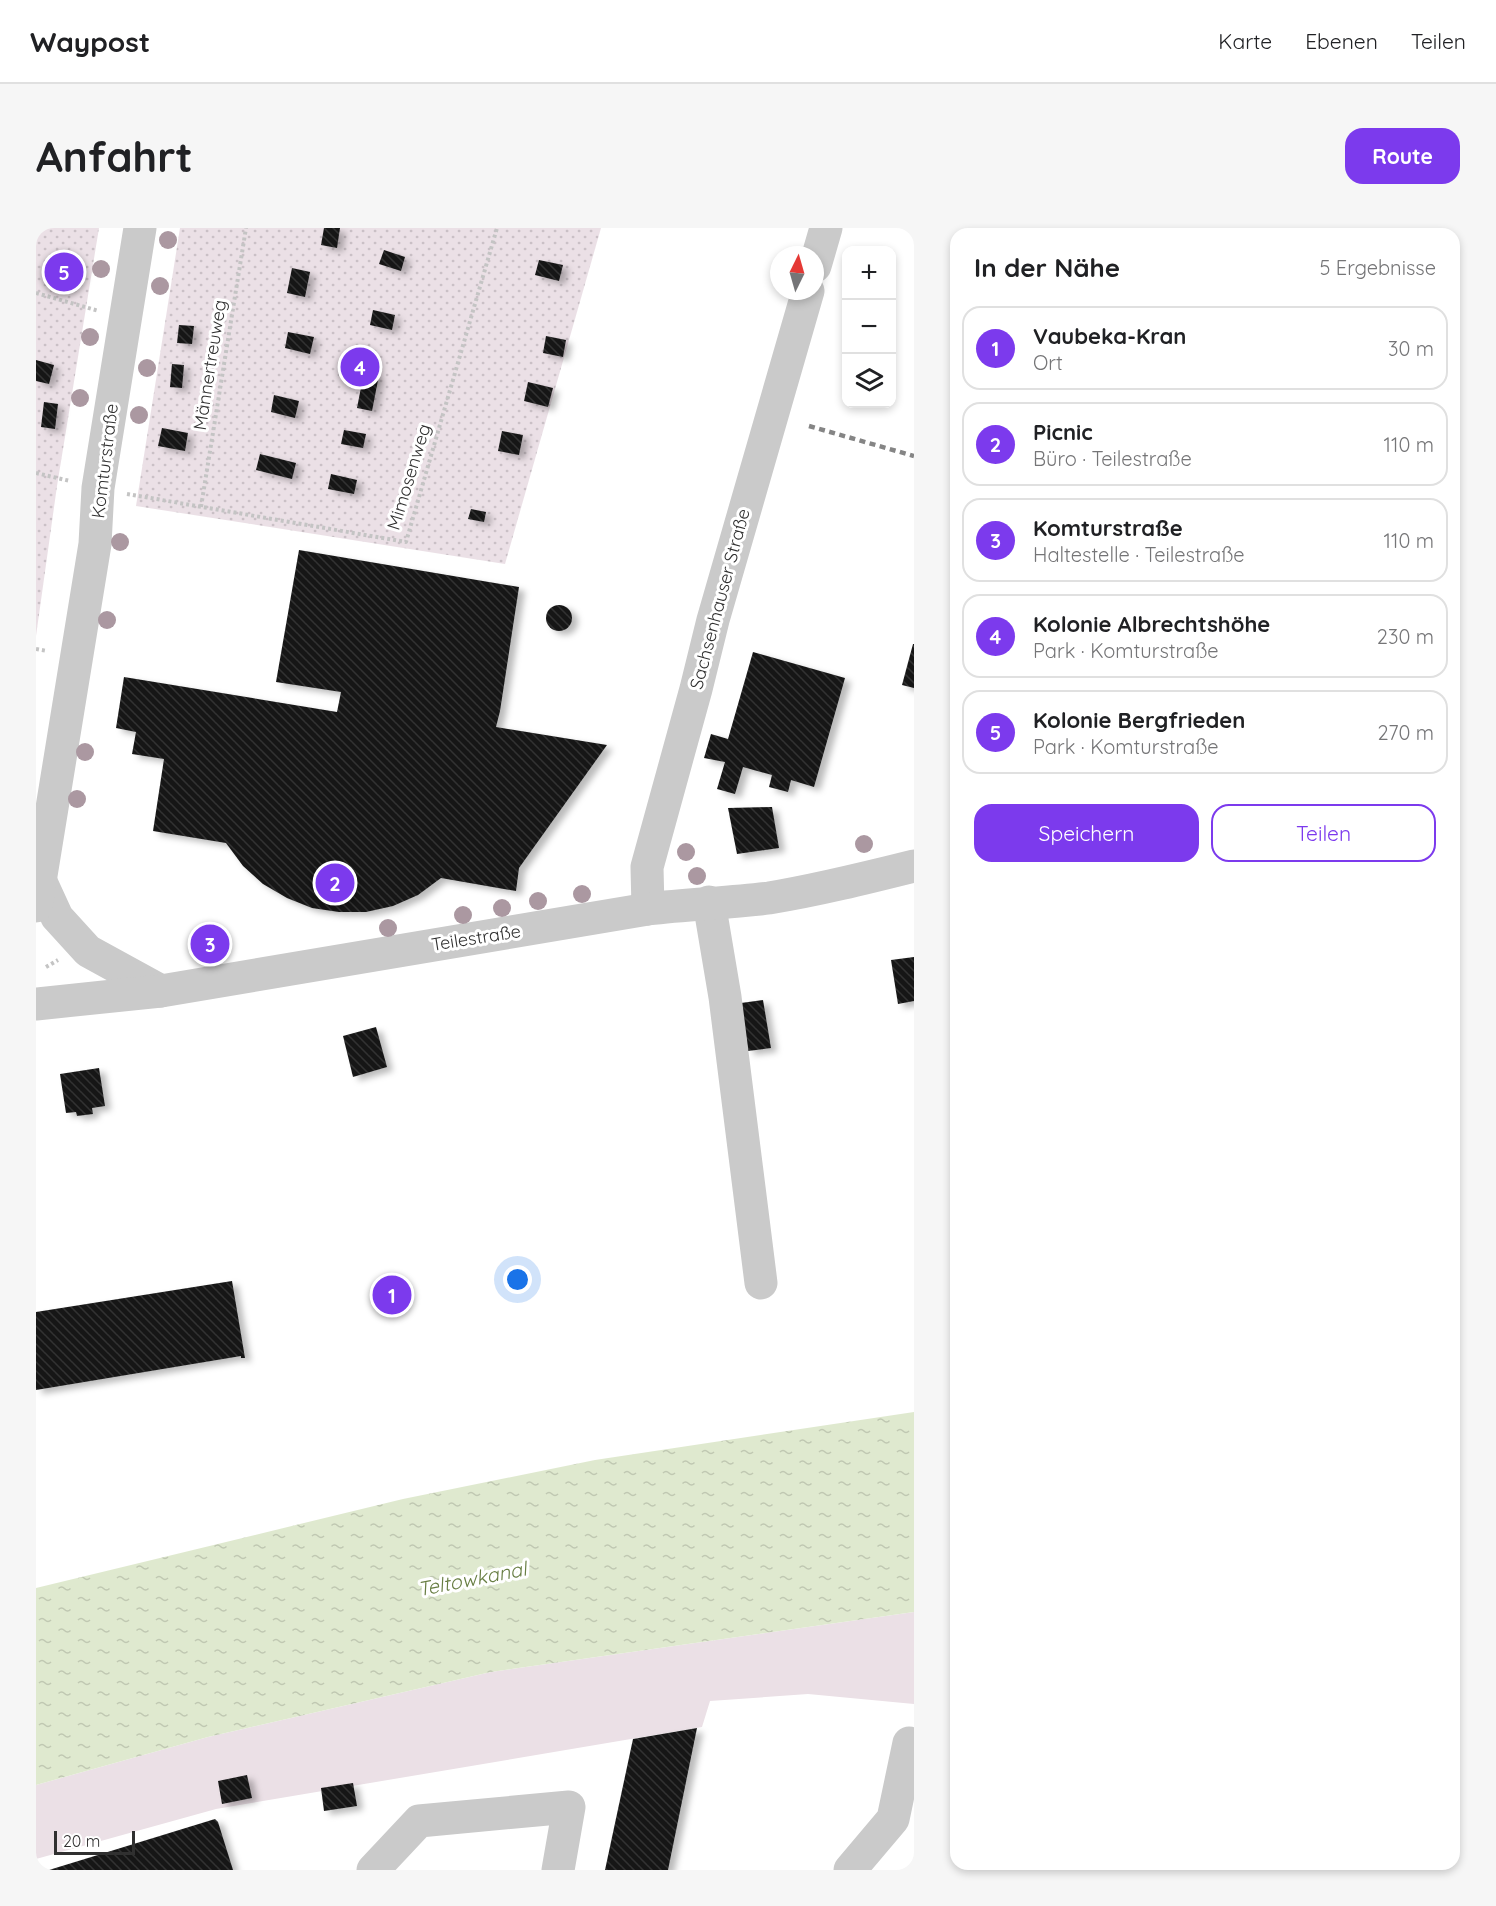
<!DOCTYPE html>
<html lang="de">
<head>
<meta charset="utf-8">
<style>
  :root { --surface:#fff; --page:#f6f6f6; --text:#202124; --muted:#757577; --line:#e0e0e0; --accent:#7c3aed }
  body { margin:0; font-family:Quicksand,sans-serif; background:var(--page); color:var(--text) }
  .controls { position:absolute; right:18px; top:18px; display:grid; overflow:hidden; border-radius:12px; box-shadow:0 3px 9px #0003 }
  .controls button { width:54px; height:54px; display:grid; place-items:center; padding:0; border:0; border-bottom:2px solid var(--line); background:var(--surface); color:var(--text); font:30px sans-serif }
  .compass { position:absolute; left:734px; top:18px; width:54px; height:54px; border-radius:50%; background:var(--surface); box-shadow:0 3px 9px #0003; rotate:5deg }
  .scale { position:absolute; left:18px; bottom:15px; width:81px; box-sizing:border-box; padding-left:6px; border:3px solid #303030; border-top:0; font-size:16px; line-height:21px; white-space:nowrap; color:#303030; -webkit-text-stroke:4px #fff; paint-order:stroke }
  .you { position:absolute; left:482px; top:1052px; width:21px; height:21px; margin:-15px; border:4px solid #fff; border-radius:50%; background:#1a73e8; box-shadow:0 0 0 9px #1a73e833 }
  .badge { display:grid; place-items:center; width:39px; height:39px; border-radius:50%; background:var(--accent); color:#fff; font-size:20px; font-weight:700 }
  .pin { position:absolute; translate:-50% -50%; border:3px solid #fff; box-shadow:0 2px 6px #0006 }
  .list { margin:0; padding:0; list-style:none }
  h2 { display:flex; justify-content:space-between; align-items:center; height:78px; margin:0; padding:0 24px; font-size:26px }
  h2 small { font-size:20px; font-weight:400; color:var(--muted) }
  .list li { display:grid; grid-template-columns:39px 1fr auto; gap:18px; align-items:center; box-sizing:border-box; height:84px; margin:0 12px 12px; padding:0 12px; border:2px solid var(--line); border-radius:18px }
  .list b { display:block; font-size:22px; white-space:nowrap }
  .list p { margin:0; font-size:20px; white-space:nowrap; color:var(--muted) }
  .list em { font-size:20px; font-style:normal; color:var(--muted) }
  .actions { display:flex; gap:12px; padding:18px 24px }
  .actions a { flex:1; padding:14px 0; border:2px solid var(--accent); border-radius:18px; text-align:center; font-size:21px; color:var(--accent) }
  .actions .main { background:var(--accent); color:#fff }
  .icon { flex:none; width:33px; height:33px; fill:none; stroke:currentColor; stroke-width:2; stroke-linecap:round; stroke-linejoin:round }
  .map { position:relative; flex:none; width:878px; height:1642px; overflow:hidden; border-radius:18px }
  header { display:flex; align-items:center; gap:36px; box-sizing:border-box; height:84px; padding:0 30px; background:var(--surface); border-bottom:2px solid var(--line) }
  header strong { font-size:28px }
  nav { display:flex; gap:33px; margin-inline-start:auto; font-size:21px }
  .intro { display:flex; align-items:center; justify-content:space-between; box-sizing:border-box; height:144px; padding:0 36px }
  h1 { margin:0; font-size:42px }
  .button { padding:15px 27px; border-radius:18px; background:var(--accent); color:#fff; font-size:21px; font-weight:700 }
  main { display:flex; gap:36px; padding:0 36px }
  aside { flex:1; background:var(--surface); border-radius:18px; box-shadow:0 3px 9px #0003 }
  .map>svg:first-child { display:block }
  .green { fill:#ebe0e6 }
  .garden { fill:url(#garden-dots) }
  .water { fill:url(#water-ripples) }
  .building { fill:url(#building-back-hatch); filter:url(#shadow) }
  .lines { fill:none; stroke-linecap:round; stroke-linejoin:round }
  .path { stroke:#c4c4c4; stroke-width:4; stroke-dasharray:3 3; stroke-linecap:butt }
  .minor { stroke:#cacaca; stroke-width:33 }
  .rail { stroke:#858585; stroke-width:4.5; stroke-dasharray:6 4.5; stroke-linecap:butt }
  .tree { fill:#ab98a1 }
  .labels { text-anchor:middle; stroke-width:6; stroke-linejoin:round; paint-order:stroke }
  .street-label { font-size:18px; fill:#303030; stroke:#fff }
  .water-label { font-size:20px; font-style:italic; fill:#677d42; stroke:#fff }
</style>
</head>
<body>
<header>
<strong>Waypost</strong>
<nav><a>Karte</a><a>Ebenen</a><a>Teilen</a></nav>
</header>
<div class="intro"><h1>Anfahrt</h1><a class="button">Route</a></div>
<main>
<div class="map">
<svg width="878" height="1642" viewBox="0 0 878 1642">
  <defs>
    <pattern id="garden-dots" width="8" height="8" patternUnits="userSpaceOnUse" patternTransform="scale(1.5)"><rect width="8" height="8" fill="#ebe0e6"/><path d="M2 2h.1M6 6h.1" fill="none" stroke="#cac0c6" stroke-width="1.8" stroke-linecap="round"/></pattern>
    <pattern id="water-ripples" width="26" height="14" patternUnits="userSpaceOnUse" patternTransform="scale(1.5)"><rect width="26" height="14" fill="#dfe9cf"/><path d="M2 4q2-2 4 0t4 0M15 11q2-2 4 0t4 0" fill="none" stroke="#c0c8b2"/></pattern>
    <pattern id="building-back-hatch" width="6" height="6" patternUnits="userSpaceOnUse" patternTransform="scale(1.5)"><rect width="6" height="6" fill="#171717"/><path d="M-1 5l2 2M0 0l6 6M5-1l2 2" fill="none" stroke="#303030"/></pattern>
    <filter id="shadow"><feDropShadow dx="6" dy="4" stdDeviation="3" flood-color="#0004"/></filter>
  </defs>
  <rect width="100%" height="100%" fill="#fff"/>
  <polygon class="green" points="878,1384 878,1476 772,1466 674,1473 666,1499 180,1581 0,1631 0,1557 172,1509 455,1444"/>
  <g class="garden">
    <polygon points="0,0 63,0 21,258 0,408"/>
    <polygon points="144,0 565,0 469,336 100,278"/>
  </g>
  <polygon class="water" points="878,1184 878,1384 455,1444 172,1509 0,1557 0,1360 367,1271 559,1232"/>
  <g class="building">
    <polygon points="288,0 304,0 301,20 285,17"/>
    <polygon points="348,22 369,29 365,43 343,36"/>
    <polygon points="503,32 527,37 523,53 499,47"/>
    <polygon points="256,40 274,44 269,69 251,65"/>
    <polygon points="337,82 359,87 356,102 334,97"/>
    <polygon points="143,97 158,98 156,116 141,115"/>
    <polygon points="252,104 278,109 274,126 249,120"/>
    <polygon points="510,108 530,112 527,129 507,125"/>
    <polygon points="0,132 18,137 13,156 0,153"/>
    <polygon points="136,136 148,137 146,160 134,159"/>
    <polygon points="328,144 343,147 336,183 321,180"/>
    <polygon points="492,154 517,160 512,179 488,173"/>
    <polygon points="238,167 263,173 259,190 235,184"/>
    <polygon points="8,174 22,176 19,201 5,199"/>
    <polygon points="126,200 152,205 149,223 122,218"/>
    <polygon points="308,202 330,206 327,220 305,216"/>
    <polygon points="466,203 487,207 483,227 462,223"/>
    <polygon points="224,226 260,235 256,251 220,242"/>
    <polygon points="295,246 321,252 318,266 292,261"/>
    <polygon points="435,281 450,284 448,294 432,291"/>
    <polygon points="263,322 483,359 464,483 460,499 571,517 483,640 480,663 405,650 382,667 357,678 330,684 303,684 276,680 251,670 227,656 207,638 190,615 117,603 128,531 96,526 100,504 80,500 88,449 301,484 305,464 240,454"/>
    <circle cx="523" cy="390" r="13"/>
    <polygon points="877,416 878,416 878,460 866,457"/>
    <polygon points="717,424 809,450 778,559 755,552 752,564 733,559 736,547 707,539 699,566 681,561 689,534 668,530 675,506 692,511"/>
    <polygon points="736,579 743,620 701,626 692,580"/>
    <polygon points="878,729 878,773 862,776 855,732"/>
    <polygon points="727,772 735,820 712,823 705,775"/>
    <polygon points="340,799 351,839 317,849 307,808"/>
    <polygon points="63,840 69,878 56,880 57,886 41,888 40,884 30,885 24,846"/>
    <polygon points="196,1053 209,1130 205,1130 205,1128 0,1162 0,1084"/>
    <polygon points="661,1500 632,1642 569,1642 597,1511"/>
    <polygon points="211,1547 216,1570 186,1576 182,1553"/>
    <polygon points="317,1555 321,1578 288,1583 285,1560"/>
    <polygon points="179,1591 182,1594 197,1642 13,1642"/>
  </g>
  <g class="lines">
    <g class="path">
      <polyline points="0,65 63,83"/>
      <polyline points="0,245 34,253"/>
      <polyline points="91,266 370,314 461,0"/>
      <polyline points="165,279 210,0"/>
      <polyline points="0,421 11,423"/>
      <polyline points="174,713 174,716"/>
      <polyline points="10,739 22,732"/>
    </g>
    <g class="minor">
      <polyline points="779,38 790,0"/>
      <polyline points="4,652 21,689 52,723 125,763"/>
      <polyline points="673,674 689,769 725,1055"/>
      <polyline points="0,678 59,316 62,260 104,0"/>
      <polyline points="612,681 611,639 660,461 677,392 772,63"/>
      <path d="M0,776L125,763L612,681C652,676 693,675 733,670C782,662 830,650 878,638"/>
      <polyline points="337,1642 383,1593 533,1579 522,1642"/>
      <polyline points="814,1642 857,1591 873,1515"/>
    </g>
    <polyline class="rail" points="773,198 878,228"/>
  </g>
  <g class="tree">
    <circle cx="132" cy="12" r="9"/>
    <circle cx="65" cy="41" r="9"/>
    <circle cx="124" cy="58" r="9"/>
    <circle cx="54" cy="109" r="9"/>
    <circle cx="111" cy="140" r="9"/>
    <circle cx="44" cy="170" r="9"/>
    <circle cx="103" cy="187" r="9"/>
    <circle cx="84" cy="314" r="9"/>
    <circle cx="71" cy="392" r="9"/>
    <circle cx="49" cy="524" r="9"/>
    <circle cx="41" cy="571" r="9"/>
    <circle cx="828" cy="616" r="9"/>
    <circle cx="650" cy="624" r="9"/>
    <circle cx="661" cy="648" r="9"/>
    <circle cx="546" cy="666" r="9"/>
    <circle cx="502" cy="673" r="9"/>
    <circle cx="466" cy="680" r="9"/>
    <circle cx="427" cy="687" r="9"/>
    <circle cx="352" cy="700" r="9"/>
  </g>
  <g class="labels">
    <g class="street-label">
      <text transform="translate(174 137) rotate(-81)" y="6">Männertreuweg</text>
      <text transform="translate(69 233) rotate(-83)" y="6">Komturstraße</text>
      <text transform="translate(373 249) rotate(-73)" y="6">Mimosenweg</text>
      <text transform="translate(684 371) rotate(-75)" y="6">Sachsenhauser Straße</text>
      <text transform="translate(440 710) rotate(-9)" y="6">Teilestraße</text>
    </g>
    <g class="water-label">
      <text transform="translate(436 1351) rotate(-11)" y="7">Teltowkanal</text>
    </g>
  </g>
</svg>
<div class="controls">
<button>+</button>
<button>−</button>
<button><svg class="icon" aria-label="layers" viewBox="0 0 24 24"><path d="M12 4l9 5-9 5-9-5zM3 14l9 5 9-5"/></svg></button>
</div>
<svg class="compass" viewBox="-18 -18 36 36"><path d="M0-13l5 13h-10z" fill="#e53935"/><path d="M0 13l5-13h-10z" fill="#757577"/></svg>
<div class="scale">20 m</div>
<div class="you"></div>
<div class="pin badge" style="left:356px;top:1067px">1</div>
<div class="pin badge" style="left:299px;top:655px">2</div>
<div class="pin badge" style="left:174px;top:716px">3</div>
<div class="pin badge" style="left:324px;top:139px">4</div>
<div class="pin badge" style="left:28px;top:44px">5</div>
</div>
<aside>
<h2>In der Nähe<small>5 Ergebnisse</small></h2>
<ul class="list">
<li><span class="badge">1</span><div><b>Vaubeka-Kran</b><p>Ort</p></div><em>30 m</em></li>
<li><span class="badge">2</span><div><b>Picnic</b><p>Büro · Teilestraße</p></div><em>110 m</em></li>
<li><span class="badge">3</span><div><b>Komturstraße</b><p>Haltestelle · Teilestraße</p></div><em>110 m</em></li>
<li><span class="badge">4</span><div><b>Kolonie Albrechtshöhe</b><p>Park · Komturstraße</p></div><em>230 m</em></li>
<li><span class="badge">5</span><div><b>Kolonie Bergfrieden</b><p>Park · Komturstraße</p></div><em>270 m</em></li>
</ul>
<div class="actions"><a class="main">Speichern</a><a>Teilen</a></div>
</aside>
</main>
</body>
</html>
